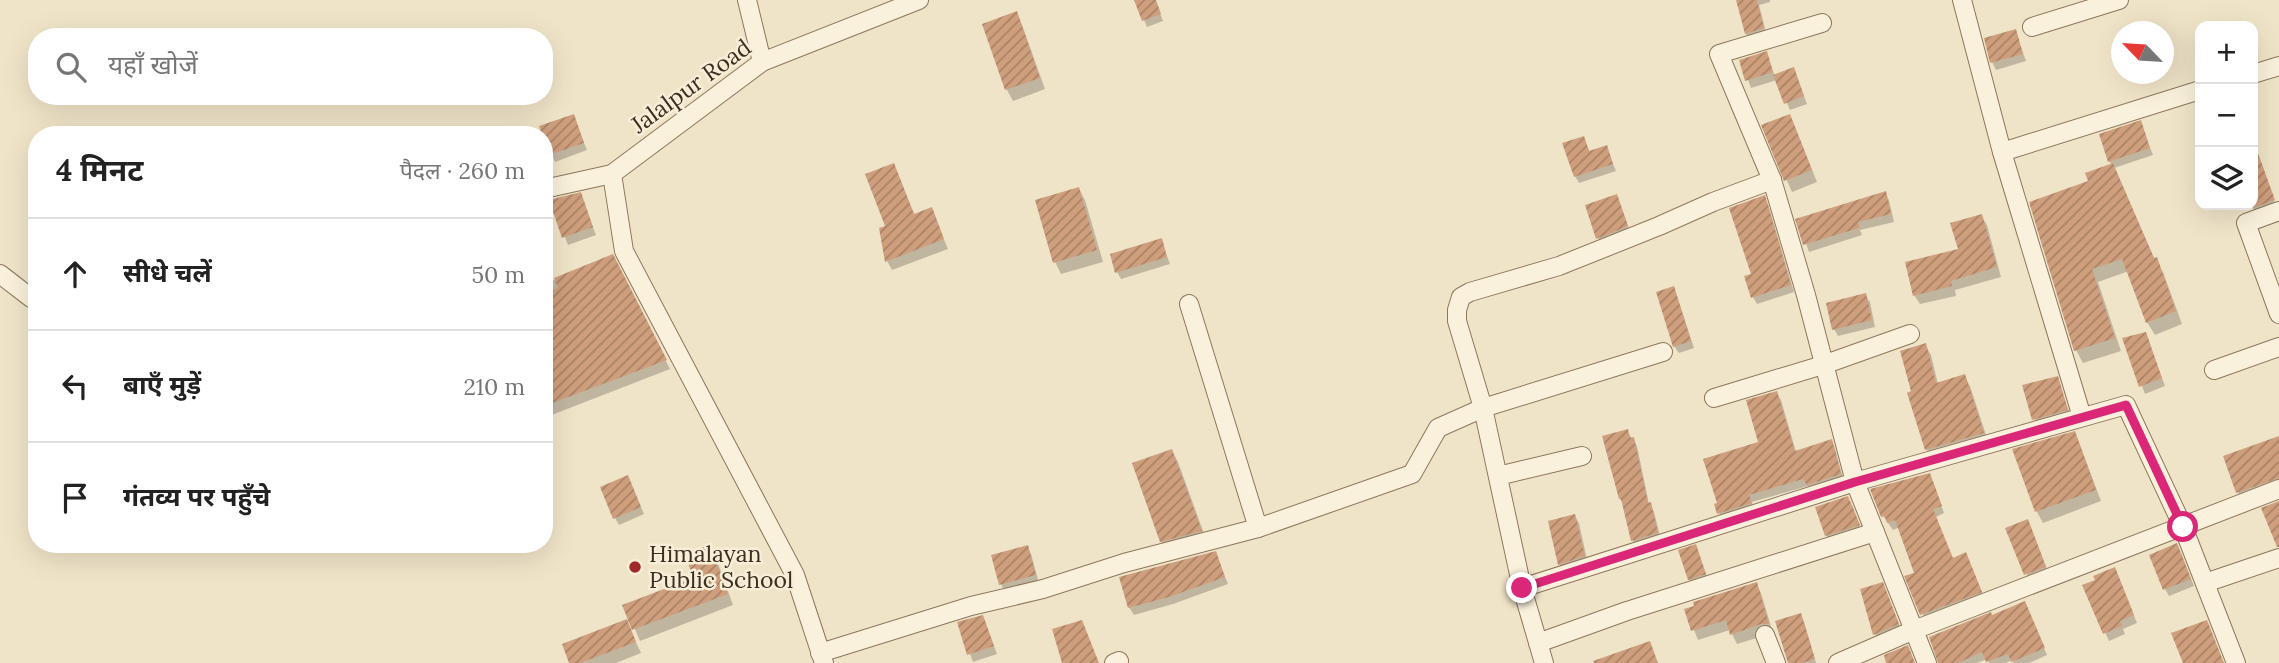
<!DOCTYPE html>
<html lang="hi">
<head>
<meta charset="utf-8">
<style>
  :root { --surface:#fff; --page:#f6f6f6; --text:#222; --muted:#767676; --line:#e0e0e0 }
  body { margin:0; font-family:Lora,"Noto Sans Devanagari",serif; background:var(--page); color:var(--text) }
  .controls { position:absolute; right:21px; top:21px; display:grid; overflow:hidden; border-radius:14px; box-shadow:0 7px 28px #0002 }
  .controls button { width:63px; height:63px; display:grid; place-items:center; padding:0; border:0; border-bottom:2px solid var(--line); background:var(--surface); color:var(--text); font:35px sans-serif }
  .compass { position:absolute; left:2111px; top:21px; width:63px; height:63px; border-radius:50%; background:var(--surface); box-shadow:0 7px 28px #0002; rotate:295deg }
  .stop { position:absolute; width:21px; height:21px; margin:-16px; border:5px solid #db2777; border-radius:50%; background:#fff }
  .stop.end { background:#db2777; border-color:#fff; box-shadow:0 2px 7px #0008 }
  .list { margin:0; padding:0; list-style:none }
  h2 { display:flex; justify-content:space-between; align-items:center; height:91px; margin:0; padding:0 28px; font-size:30px }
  h2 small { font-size:23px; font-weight:400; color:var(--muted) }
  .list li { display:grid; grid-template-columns:46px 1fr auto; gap:21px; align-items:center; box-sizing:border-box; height:112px; padding:0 28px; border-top:2px solid var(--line) }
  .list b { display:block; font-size:26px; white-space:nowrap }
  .list em { font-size:23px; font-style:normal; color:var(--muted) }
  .icon { flex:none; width:38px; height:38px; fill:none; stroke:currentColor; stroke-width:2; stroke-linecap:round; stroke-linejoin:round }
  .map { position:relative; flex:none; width:2279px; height:663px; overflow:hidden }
  .search { position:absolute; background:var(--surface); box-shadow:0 7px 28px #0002; left:28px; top:28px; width:525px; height:77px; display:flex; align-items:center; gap:18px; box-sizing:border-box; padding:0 24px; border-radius:28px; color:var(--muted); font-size:26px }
  .panel { position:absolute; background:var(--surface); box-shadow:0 7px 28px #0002; left:28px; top:126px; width:525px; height:427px; border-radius:28px }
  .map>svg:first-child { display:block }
  .shadow { fill:#0003 }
  .building { fill:url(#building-hatch) }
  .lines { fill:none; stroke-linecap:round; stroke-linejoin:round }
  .minor-casing { stroke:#8d765c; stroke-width:20 }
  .minor { stroke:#faf1dc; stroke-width:18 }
  .route { stroke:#db2777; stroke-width:9 }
  .poi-dot { fill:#9e2a2b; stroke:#f7eed8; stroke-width:2.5 }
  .labels { text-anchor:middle; stroke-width:5; stroke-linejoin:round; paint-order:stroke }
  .street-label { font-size:23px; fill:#3d2e20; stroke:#f7eed8 }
  .poi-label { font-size:23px; fill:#3d2e20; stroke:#f7eed8; text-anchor:start }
</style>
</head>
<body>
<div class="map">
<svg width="2279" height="663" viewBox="0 0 2279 663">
  <defs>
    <pattern id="building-hatch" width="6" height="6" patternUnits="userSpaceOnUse" patternTransform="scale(1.75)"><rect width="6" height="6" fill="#cf9f7d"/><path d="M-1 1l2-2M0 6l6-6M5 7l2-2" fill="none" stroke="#a98266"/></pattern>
  </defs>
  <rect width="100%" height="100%" fill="#f0e4c8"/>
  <g class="shadow">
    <polygon points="1136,0 1155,0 1163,21 1147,27"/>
    <polygon points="1738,0 1770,0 1770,2 1759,5 1767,36 1751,41 1746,34"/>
    <polygon points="1016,14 1022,25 1045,89 1013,101 1007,90 984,25"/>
    <polygon points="2015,31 2026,61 1996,70 1992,62"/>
    <polygon points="1766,54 1775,76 1797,77 1807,104 1790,110 1777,80 1751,88 1741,61"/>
    <polygon points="573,116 587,150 555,162 544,135"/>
    <polygon points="1789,116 1795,127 1817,182 1792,192 1763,126"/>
    <polygon points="2140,122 2153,155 2114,168 2155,260 2163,272 2182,324 2155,335 2147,322 2129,271 2098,282 2121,351 2083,363 2076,350 2090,182 2112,165 2109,161"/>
    <polygon points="1583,138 1590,152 1606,147 1616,171 1579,183 1575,176"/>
    <polygon points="2256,154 2277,208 2257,216 2251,205 2253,155"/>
    <polygon points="893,165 915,216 931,209 948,249 892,270 887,261 887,227"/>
    <polygon points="1079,189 1085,200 1103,262 1061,274 1055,262"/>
    <polygon points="1885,193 1889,200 1894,222 1860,230 1862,235 1809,252 1798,220"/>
    <polygon points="580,194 596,235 568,245 551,201"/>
    <polygon points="1617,196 1631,234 1602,245 1598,238"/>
    <polygon points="1764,197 1768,204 1794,292 1757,304 1753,297 1754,275"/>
    <polygon points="1981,216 1987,225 2001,277 1955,290 1956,296 1920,304 1914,295 1960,250"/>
    <polygon points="1161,240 1170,264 1121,279 1117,272"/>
    <polygon points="613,257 670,369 544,418 544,284"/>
    <polygon points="1865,295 1870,302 1875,327 1838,336 1834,329"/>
    <polygon points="1677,296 1694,348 1679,353 1674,346"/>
    <polygon points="2145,334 2165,386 2145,394 2124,339"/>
    <polygon points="1925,345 1931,355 1938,384 1964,376 1970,386 1989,444 1933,460 1927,450 1909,394 1913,393"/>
    <polygon points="2057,378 2071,417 2038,426 2034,419"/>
    <polygon points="1776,393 1781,400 1796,452 1831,441 1835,448 1844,482 1811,491 1808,486 1752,502 1754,510 1723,521 1719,513 1760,443"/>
    <polygon points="1627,431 1637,446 1649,504 1654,512 1661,540 1637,548 1633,541 1625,507 1620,499"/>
    <polygon points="2074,433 2080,445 2101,501 2043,523 2037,512 2015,450"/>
    <polygon points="2279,438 2279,490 2244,503 2238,493 2226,457"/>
    <polygon points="1172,451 1178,462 1207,542 1168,553 1161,541"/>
    <polygon points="1933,482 1944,513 1936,517 1953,560 1969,562 1985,599 1926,622 1907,577 1916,574 1900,527 1893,530 1883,516"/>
    <polygon points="631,484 644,514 619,525 615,518"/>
    <polygon points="1852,505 1862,532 1831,543 1826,535"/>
    <polygon points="1575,516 1579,523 1588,564 1563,571 1559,564"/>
    <polygon points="2031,528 2049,574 2030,582 2008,529"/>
    <polygon points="709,547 716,558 733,605 640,641 625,606 695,579"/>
    <polygon points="1027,547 1031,554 1039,583 1005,592 1001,584"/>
    <polygon points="1695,547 1709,581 1693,586 1689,579"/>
    <polygon points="1215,553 1228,584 1173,604 1134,615 1129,607"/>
    <polygon points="2181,553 2194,586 2169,596 2165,589"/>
    <polygon points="2118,576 2137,623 2123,629 2125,634 2109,641 2084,586"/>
    <polygon points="1756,584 1761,593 1773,633 1737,644 1730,630 1698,640 1686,610"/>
    <polygon points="1862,590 1886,592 1902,632 1879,641 1875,634"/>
    <polygon points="2028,610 2047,655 2029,663 2014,663 2012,660 2006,663 1989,663 1987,659 1977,663 1940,663 1992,617"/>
    <polygon points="1800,615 1804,622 1816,663 1790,663"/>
    <polygon points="983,617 997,654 973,662 959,624"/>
    <polygon points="626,621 641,653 616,663 571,663"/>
  </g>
  <g class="building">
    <polygon points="1134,0 1156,0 1161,14 1142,21"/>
    <polygon points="1736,0 1757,0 1764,28 1745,34"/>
    <polygon points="1017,11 1040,78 1005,90 982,24"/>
    <polygon points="2016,29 2023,54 1990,63 1984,38"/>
    <polygon points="1767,51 1773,72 1745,81 1739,60"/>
    <polygon points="1794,67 1804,96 1784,104 1773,75"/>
    <polygon points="574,114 584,143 549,155 544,142 544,135 542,135 539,126"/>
    <polygon points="1790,114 1812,170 1784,181 1761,125"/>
    <polygon points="2141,120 2150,148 2108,162 2099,134"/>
    <polygon points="1584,136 1589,151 1607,145 1613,164 1574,177 1562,143"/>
    <polygon points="2255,145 2275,200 2253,208 2253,146"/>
    <polygon points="894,163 914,214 932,207 944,239 885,262 879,228 885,226 865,174"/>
    <polygon points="2113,163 2154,258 2157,257 2176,311 2146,323 2122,259 2092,269 2115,338 2074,351 2029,202 2088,181 2085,173"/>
    <polygon points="1079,187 1097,250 1053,263 1035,200"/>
    <polygon points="1886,191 1891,214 1858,222 1859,228 1803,245 1795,219"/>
    <polygon points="581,192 593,227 562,238 549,200"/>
    <polygon points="1617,194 1628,226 1596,239 1585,205"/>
    <polygon points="1765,195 1791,285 1751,298 1744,276 1751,274 1729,208"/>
    <polygon points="1982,214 1997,267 1951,281 1952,286 1913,296 1905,262 1958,249 1950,223"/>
    <polygon points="1162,238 1167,257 1115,273 1110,254"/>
    <polygon points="613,254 667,360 544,406 544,294 558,288 554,278"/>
    <polygon points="1674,286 1691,341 1673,347 1656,292"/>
    <polygon points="1866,293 1872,320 1832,330 1826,303"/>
    <polygon points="2146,332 2162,378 2139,387 2122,338"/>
    <polygon points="1926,343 1936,383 1965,374 1984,433 1925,450 1907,393 1911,391 1900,351"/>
    <polygon points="2058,376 2068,410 2032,420 2022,385"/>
    <polygon points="1777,391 1795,451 1832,439 1841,474 1807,485 1803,479 1749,495 1752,503 1717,514 1714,504 1717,503 1703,459 1758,442 1746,400"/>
    <polygon points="1628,429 1630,438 1634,437 1648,503 1651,502 1658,533 1631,541 1621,499 1619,499 1602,436"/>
    <polygon points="2075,431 2096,490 2035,512 2012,449"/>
    <polygon points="2279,436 2279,478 2236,493 2223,456"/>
    <polygon points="1172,449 1202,531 1160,542 1132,463"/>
    <polygon points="1930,473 1942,506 1933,509 1953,558 1966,552 1982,592 1920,615 1904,576 1914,573 1895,520 1887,523 1885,516 1881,517 1870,489"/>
    <polygon points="628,475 641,507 613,519 600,487"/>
    <polygon points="1848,496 1860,525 1825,536 1815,507"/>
    <polygon points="2279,501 2279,547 2277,547 2261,508"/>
    <polygon points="1575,514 1585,556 1558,565 1548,521"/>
    <polygon points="2028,519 2046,567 2024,575 2005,528"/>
    <polygon points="2177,543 2191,579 2163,590 2149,555"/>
    <polygon points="1696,544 1706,574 1688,580 1678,550"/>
    <polygon points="710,545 728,594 632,630 622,605 693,578 685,554"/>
    <polygon points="1028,545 1036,575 999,585 991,555"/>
    <polygon points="1216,551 1225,577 1169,597 1128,608 1119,577"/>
    <polygon points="2115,567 2134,615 2120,621 2122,626 2103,634 2082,585 2095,580 2093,576"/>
    <polygon points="1757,582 1769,624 1761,624 1730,635 1726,620 1691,631 1684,609 1694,606 1693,602"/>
    <polygon points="1883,582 1899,624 1873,635 1860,589"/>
    <polygon points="2025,601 2045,648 2011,662 2008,654 1986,662 1982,652 1958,663 1938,663 1929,637 1991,612 1992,615"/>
    <polygon points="1801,613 1815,659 1802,663 1788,663 1775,621"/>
    <polygon points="983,615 994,646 967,655 957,622"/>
    <polygon points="627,619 636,642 580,663 569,663 562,644"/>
    <polygon points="1082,620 1099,663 1062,663 1052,629"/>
    <polygon points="2207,620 2224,663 2183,663 2171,633"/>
    <polygon points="1650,641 1658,663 1594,663 1593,661"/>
    <polygon points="1908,645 1915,663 1886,663 1884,655"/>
  </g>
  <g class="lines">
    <defs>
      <g id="minor">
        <polyline points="747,0 762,62"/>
        <polyline points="1962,0 2002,152 2082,417"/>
        <polyline points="1822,23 1719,54 1772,180 1806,295 1855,482 1927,663"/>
        <polyline points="2032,27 2119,0"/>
        <polyline points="2253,74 2279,66"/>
        <polyline points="2002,152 2200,90"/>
        <polyline points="612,174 624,251 795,575 824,663"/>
        <polyline points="544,189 612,174 762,62 919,0"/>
        <polyline points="2279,211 2246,223 2279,314"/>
        <polyline points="0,274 31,298 37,297"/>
        <polyline points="1189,304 1258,528"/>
        <polyline points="2214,370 2279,347"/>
        <polyline points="1714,398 1823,365 1910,334"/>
        <polyline points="1498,476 1582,456"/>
        <polyline points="2205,583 2279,558"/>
        <polyline points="1522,588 1483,408 1457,321 1457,310 1461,297 1470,292 1559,266 1659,226 1713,202 1772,180"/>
        <polyline points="1765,635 1776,663"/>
        <polyline points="1538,643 1627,611 1875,532"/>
        <polyline points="820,653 971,606 1043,589 1124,563 1258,528 1412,474 1438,428 1483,408 1663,352"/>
        <polyline points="1114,663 1119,661"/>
        <polyline points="1544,663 1522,588 1855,482 2126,405 2183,527 2236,663"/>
        <polyline points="1838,663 1914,630 2279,489"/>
      </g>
    </defs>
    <use href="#minor" class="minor-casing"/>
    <use href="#minor" class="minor"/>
  </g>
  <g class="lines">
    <polyline class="route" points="1522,588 1855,482 2126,405 2183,527"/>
  </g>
  <circle class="poi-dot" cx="635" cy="567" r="7"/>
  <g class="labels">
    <g class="street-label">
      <text transform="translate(691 86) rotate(-36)" y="8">Jalalpur Road</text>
    </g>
    <g class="poi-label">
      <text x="649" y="562">Himalayan<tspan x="649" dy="26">Public School</tspan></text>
    </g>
  </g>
</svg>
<div class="controls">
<button>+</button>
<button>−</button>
<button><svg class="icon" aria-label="layers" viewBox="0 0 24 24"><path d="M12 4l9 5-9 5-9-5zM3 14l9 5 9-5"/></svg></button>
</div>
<svg class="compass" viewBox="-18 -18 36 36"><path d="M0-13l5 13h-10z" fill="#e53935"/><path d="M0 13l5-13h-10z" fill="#767676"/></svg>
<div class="stop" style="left:2183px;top:527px"></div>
<div class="stop end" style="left:1522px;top:588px"></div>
<div class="search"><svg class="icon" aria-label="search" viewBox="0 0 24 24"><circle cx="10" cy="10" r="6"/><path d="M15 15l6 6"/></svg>यहाँ खोजें</div>
<section class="panel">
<h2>4 मिनट<small>पैदल · 260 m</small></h2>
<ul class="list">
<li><svg class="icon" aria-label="ahead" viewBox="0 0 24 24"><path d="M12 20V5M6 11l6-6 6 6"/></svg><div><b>सीधे चलें</b></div><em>50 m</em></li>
<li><svg class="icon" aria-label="left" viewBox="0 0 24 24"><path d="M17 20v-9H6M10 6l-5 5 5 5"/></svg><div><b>बाएँ मुड़ें</b></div><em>210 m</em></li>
<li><svg class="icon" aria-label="arrive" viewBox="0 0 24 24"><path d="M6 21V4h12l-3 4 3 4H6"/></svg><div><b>गंतव्य पर पहुँचे</b></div></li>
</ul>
</section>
</div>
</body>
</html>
